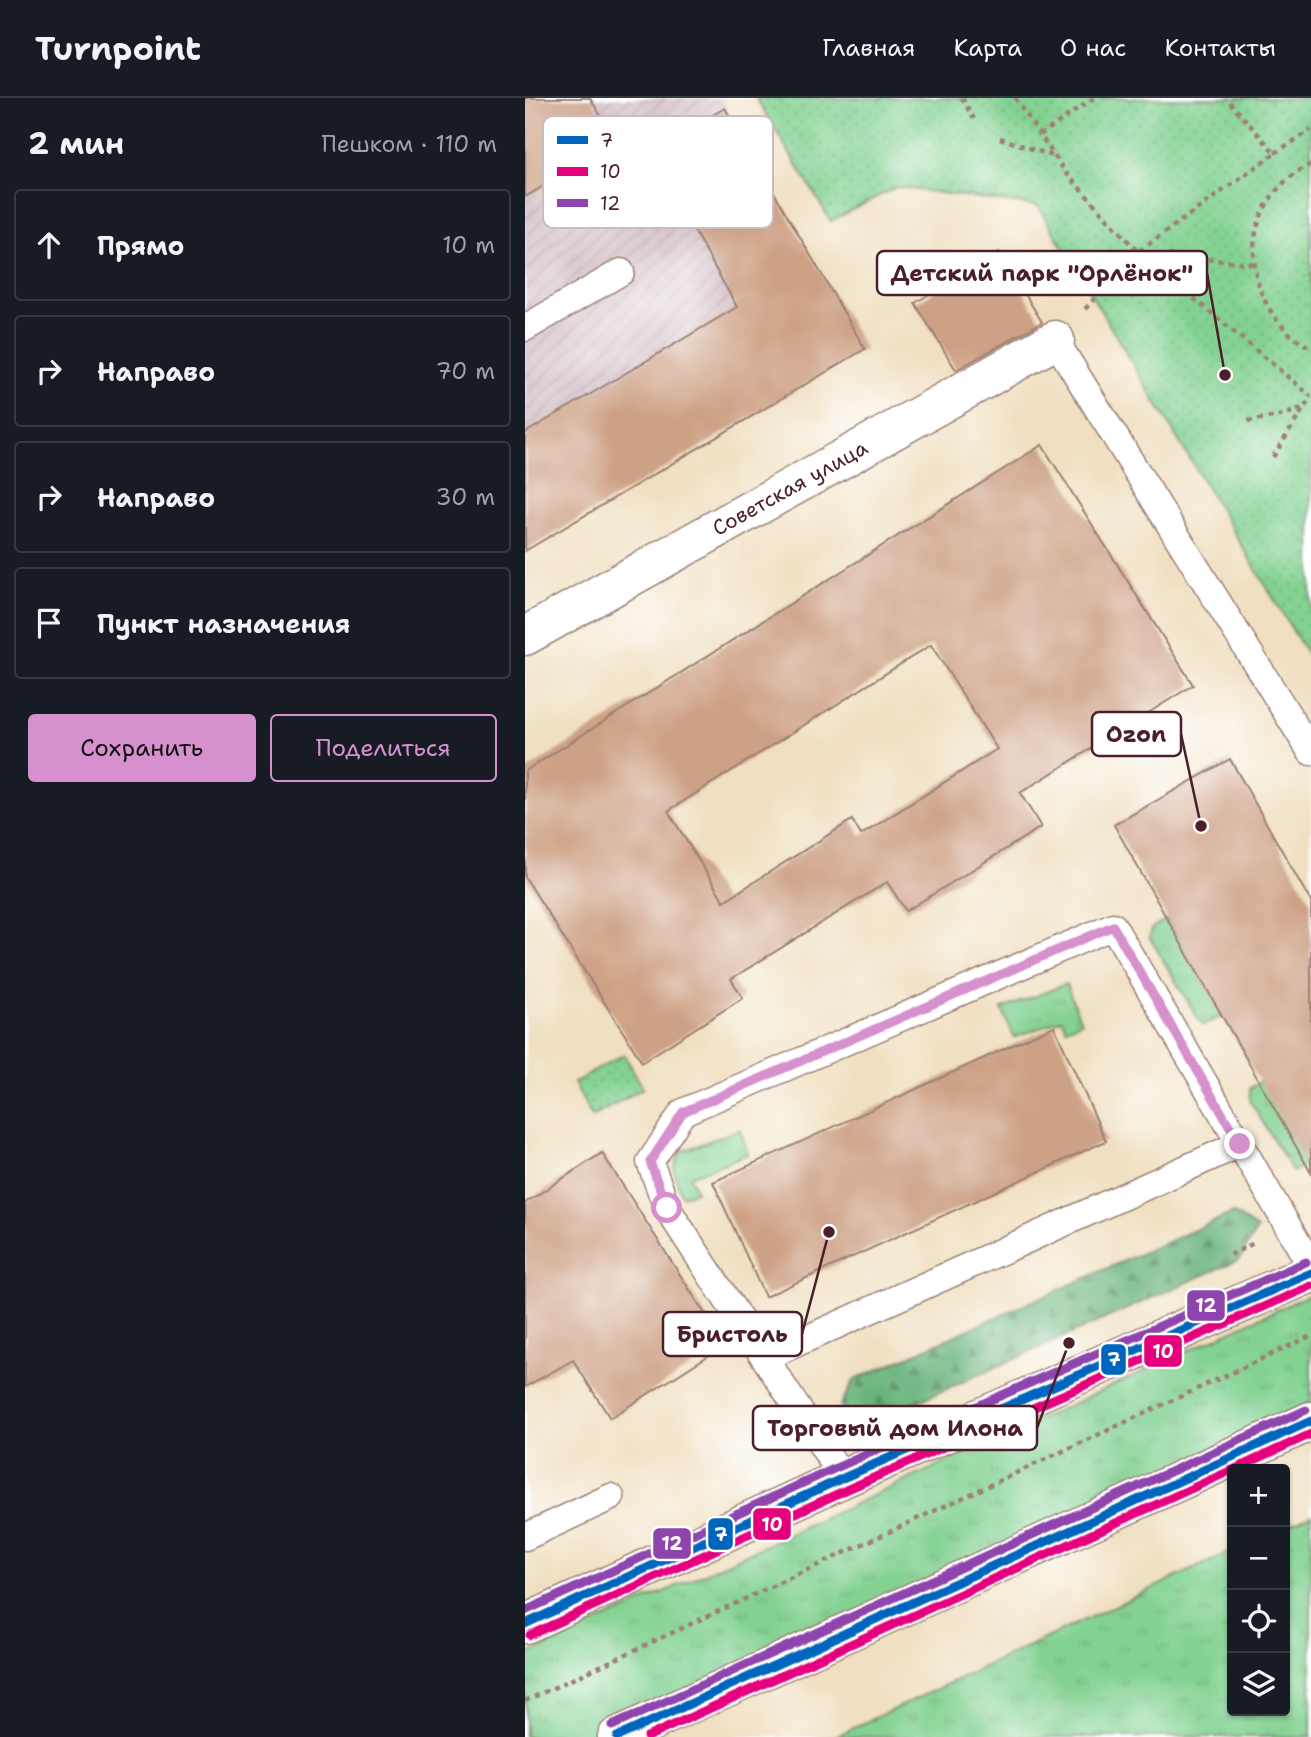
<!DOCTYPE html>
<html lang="ru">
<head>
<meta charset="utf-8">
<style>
  :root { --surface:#171b24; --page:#20242c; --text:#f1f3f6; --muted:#9ea1a6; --line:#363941; --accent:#d690ce }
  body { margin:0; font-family:"Shantell Sans",sans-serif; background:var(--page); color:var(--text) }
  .controls { position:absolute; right:21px; bottom:21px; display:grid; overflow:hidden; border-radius:7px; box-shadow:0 2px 5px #0004 }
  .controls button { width:63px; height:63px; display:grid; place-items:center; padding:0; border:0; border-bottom:2px solid var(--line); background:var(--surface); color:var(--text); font:35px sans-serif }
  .stop { position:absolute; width:21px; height:21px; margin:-16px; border:5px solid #d690ce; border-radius:50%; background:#fff }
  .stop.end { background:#d690ce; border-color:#fff; box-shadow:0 2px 7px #0008 }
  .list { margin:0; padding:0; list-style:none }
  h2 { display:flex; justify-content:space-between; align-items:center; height:91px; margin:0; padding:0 28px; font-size:30px }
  h2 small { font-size:23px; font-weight:400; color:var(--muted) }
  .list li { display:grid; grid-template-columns:46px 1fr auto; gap:21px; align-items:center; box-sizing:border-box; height:112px; margin:0 14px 14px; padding:0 14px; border:2px solid var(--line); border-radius:7px }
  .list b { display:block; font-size:26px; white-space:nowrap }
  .list em { font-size:23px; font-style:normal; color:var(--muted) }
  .actions { display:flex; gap:14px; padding:21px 28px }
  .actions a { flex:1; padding:16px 0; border:2px solid var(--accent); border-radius:7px; text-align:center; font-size:24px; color:var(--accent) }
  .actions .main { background:var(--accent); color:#111 }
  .icon { flex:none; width:38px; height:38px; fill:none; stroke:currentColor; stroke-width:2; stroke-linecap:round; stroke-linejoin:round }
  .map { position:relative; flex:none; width:786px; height:1639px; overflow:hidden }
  header { display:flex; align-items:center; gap:42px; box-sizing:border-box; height:98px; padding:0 35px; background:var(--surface); border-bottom:2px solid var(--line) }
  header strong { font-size:33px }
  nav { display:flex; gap:38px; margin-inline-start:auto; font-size:24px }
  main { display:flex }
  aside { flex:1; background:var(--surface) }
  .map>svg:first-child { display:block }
  .industrial { fill:url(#industrial-furrows) }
  .grass { fill:url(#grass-tufts); stroke:#66785e; stroke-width:2 }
  .forest { fill:url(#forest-firs); stroke:#5a6a54; stroke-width:2 }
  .park { fill:url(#park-dots); stroke:#66785e; stroke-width:2 }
  .building { fill:#cda185; fill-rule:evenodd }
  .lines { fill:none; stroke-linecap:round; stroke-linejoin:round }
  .lane-casing { stroke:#9d8076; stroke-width:29 }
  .street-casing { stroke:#9d8076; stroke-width:41 }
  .path { stroke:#9d8076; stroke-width:4.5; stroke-dasharray:5 5; stroke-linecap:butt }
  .lane { stroke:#fff; stroke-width:26 }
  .street { stroke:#fff; stroke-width:38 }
  .bus-1-casing { stroke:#fff; stroke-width:14 }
  .bus-2-casing { stroke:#fff; stroke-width:14 }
  .bus-3-casing { stroke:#fff; stroke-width:14 }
  .bus-1 { stroke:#0065bd; stroke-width:9 }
  .bus-2 { stroke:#e5007d; stroke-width:9 }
  .bus-3 { stroke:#8e44ad; stroke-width:9 }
  .route { stroke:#d690ce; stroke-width:9 }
  .labels { text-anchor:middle; stroke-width:5; stroke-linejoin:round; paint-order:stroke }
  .street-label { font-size:21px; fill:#4a1f2b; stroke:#fff }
  .key { fill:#fff; stroke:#c9bcbf; stroke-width:2 }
  .key-label { font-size:19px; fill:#4a1f2b }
  .leader { fill:none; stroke:#4a1f2b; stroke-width:2.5 }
  .callout-dot { fill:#4a1f2b; stroke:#fff; stroke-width:2.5 }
  .callout { fill:#fff; stroke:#4a1f2b; stroke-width:2.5 }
  .callout-label { font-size:23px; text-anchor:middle; font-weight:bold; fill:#4a1f2b }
  .line-badge { stroke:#fff; stroke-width:2.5 }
  .badge-label { font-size:19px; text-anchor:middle; font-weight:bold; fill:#fff }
</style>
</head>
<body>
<header>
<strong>Turnpoint</strong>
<nav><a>Главная</a><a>Карта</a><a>О нас</a><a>Контакты</a></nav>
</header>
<main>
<aside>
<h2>2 мин<small>Пешком · 110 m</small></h2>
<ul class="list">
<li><svg class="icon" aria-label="ahead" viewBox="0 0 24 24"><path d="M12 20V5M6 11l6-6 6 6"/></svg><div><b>Прямо</b></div><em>10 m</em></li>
<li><svg class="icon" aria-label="right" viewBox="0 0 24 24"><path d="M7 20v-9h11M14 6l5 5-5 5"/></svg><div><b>Направо</b></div><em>70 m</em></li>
<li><svg class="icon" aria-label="right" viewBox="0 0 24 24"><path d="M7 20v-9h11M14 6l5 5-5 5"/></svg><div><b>Направо</b></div><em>30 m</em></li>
<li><svg class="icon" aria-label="arrive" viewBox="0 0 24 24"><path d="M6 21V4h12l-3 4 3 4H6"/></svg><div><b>Пункт назначения</b></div></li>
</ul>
<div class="actions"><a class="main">Сохранить</a><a>Поделиться</a></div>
</aside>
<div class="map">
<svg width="786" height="1639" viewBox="0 0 786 1639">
  <defs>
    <pattern id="industrial-furrows" width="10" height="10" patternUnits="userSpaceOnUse" patternTransform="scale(1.75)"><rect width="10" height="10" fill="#d2bec4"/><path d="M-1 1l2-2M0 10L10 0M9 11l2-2" fill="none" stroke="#b6a3a9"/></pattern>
    <pattern id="grass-tufts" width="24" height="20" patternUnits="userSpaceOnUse" patternTransform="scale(1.75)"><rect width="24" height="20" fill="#83d292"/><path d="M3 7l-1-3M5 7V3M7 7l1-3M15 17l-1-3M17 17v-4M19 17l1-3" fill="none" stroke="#73b47e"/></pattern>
    <pattern id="forest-firs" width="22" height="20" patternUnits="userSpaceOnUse" patternTransform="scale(1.75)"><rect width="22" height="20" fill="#6ab47c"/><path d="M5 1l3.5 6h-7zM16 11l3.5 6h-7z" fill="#599266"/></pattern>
    <pattern id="park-dots" width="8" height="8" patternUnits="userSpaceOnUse" patternTransform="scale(1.75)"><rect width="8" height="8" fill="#83d292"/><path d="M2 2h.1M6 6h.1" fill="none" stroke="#73b47e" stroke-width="1.8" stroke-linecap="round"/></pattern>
  </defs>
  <rect width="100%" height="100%" fill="#fff"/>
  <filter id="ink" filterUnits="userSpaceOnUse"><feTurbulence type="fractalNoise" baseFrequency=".0143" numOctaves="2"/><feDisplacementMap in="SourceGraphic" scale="14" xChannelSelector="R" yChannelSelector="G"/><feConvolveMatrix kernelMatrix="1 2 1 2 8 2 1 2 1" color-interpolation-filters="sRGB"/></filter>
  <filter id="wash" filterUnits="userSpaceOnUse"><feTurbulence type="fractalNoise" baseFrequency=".00686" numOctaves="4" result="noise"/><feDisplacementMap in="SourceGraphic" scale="28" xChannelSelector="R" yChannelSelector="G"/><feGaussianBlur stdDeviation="1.57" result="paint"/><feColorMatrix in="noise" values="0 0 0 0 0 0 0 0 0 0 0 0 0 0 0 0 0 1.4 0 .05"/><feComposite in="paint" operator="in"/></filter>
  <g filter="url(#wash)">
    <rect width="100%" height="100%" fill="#f0e0c1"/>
    <polygon class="industrial" points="0,0 197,0 200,10 340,251 0,453"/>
    <g class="grass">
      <polygon points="642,821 698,918 678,927 674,922 625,840 627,830"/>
      <polygon points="541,886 556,924 541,930 537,921 489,940 477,911"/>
      <polygon points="736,983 785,1064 768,1074 725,1003 725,990"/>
      <path d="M215,1031L223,1056L165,1078L171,1093L157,1098C150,1081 146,1071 155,1054Z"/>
      <polygon points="786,1196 786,1304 68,1639 0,1639 0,1558"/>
      <polygon points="786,1416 786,1639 309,1639 707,1453 707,1613 760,1613 760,1429"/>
    </g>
    <polygon class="forest" points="708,1115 732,1131 715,1161 340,1327 315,1308 329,1282"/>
    <g class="park">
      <polygon points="231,0 786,0 786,563 513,108 371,89 306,123"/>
      <polygon points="99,956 118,990 67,1019 49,985"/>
    </g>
    <g id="blocks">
      <g class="building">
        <polygon points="0,0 65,0 92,45 0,99"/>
        <polygon points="200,10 340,251 0,453 0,335 212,209 124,53"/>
        <polygon points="474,154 517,224 431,272 390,205"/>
        <path d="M517,347L668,587L495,695L516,729L381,813L362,784L206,881L218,900L117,964L0,779V673ZM406,547L472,651L336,737L327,722L199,803L143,713Z"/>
        <polygon points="705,661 786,804 786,1075 589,727"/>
        <polygon points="529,928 581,1043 240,1199 188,1084"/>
        <polygon points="77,1055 200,1247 85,1320 48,1262 0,1289 0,1105"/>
      </g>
    </g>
  </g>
  <g filter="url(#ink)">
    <use href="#blocks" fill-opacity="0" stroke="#9d8076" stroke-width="2"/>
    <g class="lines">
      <defs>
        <g id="lane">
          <polyline points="0,230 96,174"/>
          <polyline points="530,242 786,654"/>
          <polyline points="241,1259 715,1046"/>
          <polyline points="318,1380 142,1110 125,1064 158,1014 588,828 786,1168"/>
          <polyline points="0,1439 86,1399"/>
        </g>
        <g id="street">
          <polyline points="0,538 530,242"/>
          <polyline points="0,1526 318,1380 786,1175"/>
          <polyline points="92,1639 786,1323"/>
        </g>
      </defs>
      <use href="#lane" class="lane-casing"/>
      <use href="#street" class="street-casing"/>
      <g class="path">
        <polyline points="437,0 449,21"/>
        <polyline points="490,0 541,75 613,154 786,298"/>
        <polyline points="515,37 569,0"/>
        <polyline points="475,40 528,58"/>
        <polyline points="750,55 786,32"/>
        <path d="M786,66C773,73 761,81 752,92C709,142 729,221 786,250"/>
        <polyline points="613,154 729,166"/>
        <polyline points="560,211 613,154 750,55 701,0"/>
        <polyline points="723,323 759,317 779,309"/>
        <polyline points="748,359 786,299"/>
        <polyline points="705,1157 729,1145"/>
        <polyline points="0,1603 786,1238"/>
      </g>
      <use href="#lane" class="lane"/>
      <use href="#street" class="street"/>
      <defs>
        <g id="bus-1">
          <polyline points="0,1526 318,1380 786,1175"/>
          <polyline points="92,1639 786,1323"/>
        </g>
        <g id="bus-2">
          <polyline points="710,1371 786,1336"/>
          <polyline points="5,1537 323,1391 786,1188"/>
          <polyline points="122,1639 707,1372"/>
        </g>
        <g id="bus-3">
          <polyline points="0,1513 313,1369 781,1164"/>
          <polyline points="87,1628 781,1312"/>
        </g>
      </defs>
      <use href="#bus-1" class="bus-1-casing"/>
      <use href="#bus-2" class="bus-2-casing"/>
      <use href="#bus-3" class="bus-3-casing"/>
      <use href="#bus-1" class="bus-1"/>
      <use href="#bus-2" class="bus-2"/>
      <use href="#bus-3" class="bus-3"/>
    </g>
  </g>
  <g class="lines" filter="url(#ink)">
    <polyline class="route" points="142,1110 125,1064 158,1014 588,828 715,1046"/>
  </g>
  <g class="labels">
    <g class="street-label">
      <text transform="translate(265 390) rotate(-29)" y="7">Советская улица</text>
    </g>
  </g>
  <rect x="18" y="18" width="230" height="112" rx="10" class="key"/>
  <rect x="32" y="38" width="31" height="8" fill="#0065bd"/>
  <rect x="32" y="69" width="31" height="9" fill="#e5007d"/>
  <rect x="32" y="101" width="31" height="8" fill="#8e44ad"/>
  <g class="key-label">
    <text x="75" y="49">7</text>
    <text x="75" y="80">10</text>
    <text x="75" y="112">12</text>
  </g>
  <path class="leader" d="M700 277L682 175M676 728L656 636M304 1134L277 1236M544 1245L512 1330"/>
  <g class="callout-dot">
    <circle cx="700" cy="277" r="7"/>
    <circle cx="676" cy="728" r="7"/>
    <circle cx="304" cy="1134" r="7"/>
    <circle cx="544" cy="1245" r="7"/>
  </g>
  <g class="callout">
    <rect x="352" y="153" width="330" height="44" rx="7"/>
    <rect x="567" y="614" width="89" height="44" rx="7"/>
    <rect x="138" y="1214" width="139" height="44" rx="7"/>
    <rect x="228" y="1308" width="284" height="44" rx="7"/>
  </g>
  <g class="callout-label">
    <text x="517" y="183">Детский парк "Орлёнок"</text>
    <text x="611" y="644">Ozon</text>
    <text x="207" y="1244">Бристоль</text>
    <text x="370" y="1338">Торговый дом Илона</text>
  </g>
  <g class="line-badge">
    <rect x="661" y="1191" width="40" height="33" rx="7" fill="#8e44ad"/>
    <rect x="618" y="1236" width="40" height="34" rx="7" fill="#e5007d"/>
    <rect x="575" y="1245" width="27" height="33" rx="7" fill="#0065bd"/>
    <rect x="227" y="1409" width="40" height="34" rx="7" fill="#e5007d"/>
    <rect x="182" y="1419" width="27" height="34" rx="7" fill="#0065bd"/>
    <rect x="127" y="1429" width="40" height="33" rx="7" fill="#8e44ad"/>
  </g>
  <g class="badge-label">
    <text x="681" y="1214">12</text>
    <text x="638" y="1260">10</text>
    <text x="589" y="1268">7</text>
    <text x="247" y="1433">10</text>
    <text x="196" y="1443">7</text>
    <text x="147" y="1452">12</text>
  </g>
</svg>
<div class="controls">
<button>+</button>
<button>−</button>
<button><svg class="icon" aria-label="locate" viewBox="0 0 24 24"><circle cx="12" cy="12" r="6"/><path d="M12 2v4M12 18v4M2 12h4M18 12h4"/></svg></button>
<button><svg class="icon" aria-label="layers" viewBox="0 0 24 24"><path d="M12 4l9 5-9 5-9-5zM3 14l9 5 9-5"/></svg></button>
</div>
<div class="stop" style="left:142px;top:1110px"></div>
<div class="stop end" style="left:715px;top:1046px"></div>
</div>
</main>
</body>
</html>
